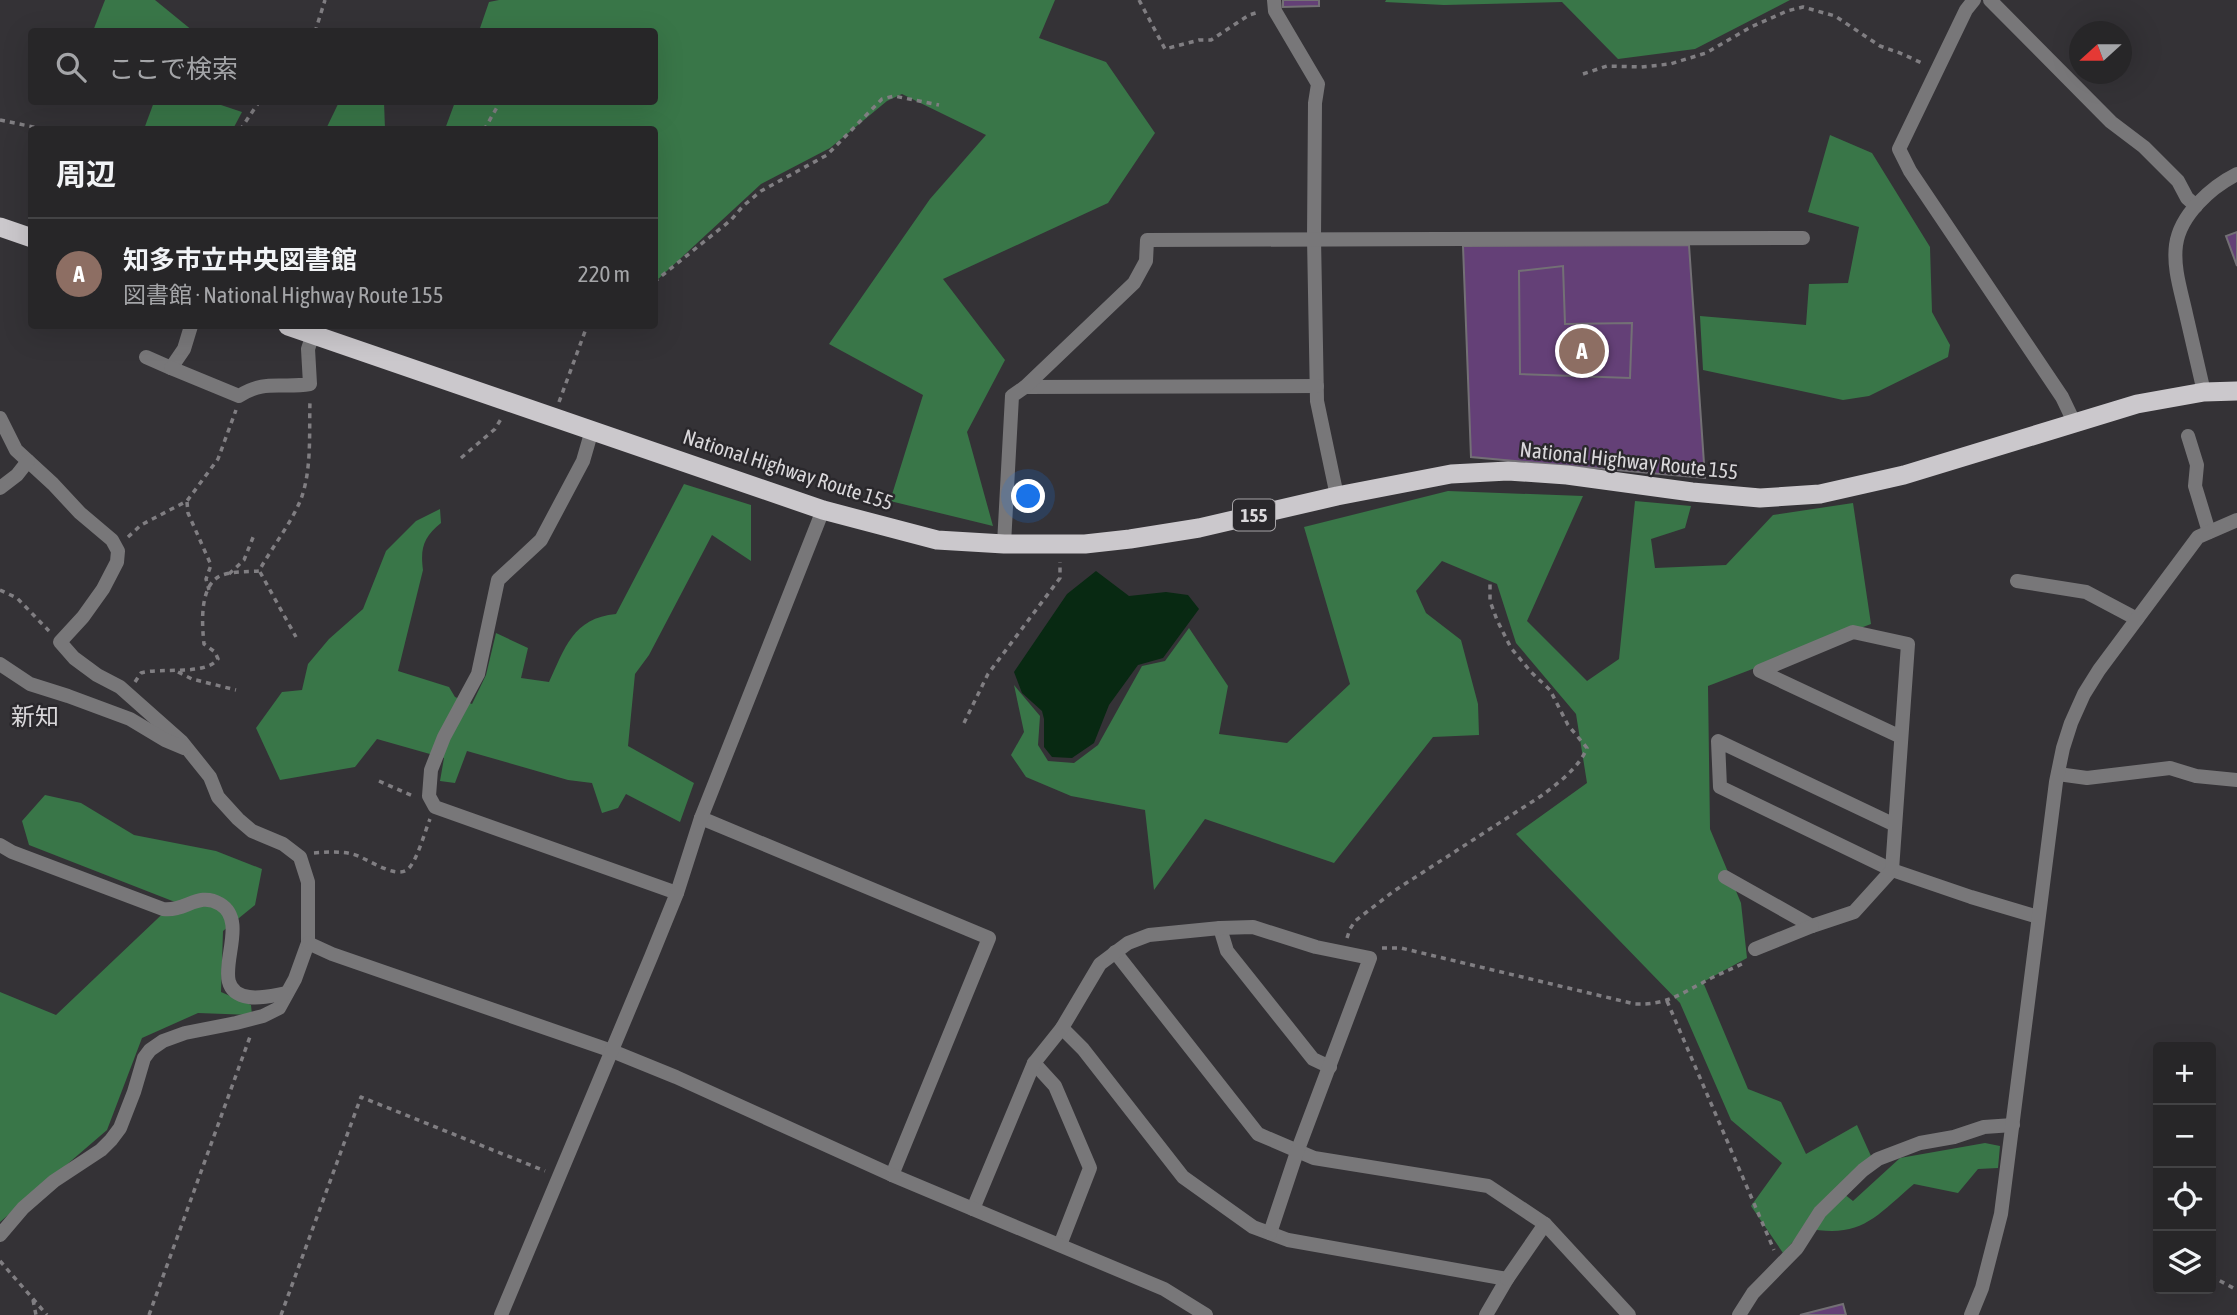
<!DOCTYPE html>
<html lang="ja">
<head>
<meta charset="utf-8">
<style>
  :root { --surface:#272628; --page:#2f2e30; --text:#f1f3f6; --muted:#a4a5a8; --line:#434345; --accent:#4dd676 }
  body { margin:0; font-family:"Asap Condensed","Noto Sans JP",sans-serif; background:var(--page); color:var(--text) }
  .controls { position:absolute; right:21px; bottom:21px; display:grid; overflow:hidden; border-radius:7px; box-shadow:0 7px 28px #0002 }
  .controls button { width:63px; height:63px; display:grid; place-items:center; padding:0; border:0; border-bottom:2px solid var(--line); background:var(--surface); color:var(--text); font:35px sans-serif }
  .compass { position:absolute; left:2069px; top:21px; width:63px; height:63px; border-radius:50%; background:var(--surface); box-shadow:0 7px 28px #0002; rotate:249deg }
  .you { position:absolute; left:1029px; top:497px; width:24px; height:24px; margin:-18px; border:5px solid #fff; border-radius:50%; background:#1a73e8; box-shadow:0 0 0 10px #1a73e833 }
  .badge { display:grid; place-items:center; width:46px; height:46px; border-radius:50%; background:var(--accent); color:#fff; font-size:23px; font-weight:700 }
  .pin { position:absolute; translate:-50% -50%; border:4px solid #fff; box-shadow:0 2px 7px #0006 }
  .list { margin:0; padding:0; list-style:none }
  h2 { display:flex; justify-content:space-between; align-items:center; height:91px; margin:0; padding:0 28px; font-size:30px }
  h2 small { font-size:23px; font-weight:400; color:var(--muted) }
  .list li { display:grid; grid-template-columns:46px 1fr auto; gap:21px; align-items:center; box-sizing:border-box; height:112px; padding:0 28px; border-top:2px solid var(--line) }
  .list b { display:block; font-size:26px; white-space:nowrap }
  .list p { margin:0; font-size:23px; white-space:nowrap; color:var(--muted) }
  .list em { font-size:23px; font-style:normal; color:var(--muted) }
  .icon { flex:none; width:38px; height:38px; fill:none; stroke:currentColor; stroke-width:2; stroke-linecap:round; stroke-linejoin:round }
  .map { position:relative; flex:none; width:2237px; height:1315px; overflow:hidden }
  .search { position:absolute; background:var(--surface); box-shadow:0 7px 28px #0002; left:28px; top:28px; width:630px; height:77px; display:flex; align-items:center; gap:18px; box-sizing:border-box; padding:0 24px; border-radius:7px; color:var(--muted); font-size:26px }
  .panel { position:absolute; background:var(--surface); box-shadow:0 7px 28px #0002; left:28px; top:126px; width:630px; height:203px; border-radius:7px }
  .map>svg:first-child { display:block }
  .forest { fill:#397648 }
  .water { fill:#082912 }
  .building { fill:#644077; stroke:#737075; stroke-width:2 }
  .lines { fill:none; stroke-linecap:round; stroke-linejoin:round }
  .path { stroke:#807e82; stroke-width:3.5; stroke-dasharray:5 5; stroke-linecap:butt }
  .minor { stroke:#787779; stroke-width:14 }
  .tertiary { stroke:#787779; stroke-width:14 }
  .trunk { stroke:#cbc8cc; stroke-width:19 }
  .labels { text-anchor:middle; stroke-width:5; stroke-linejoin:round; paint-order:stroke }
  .shield { fill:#2a282c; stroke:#a5a3a6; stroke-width:2 }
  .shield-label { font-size:19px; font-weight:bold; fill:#dad8db }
  .street-label { font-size:21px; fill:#dad8db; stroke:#2a282c }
  .quarter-label { font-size:24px; fill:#dad8db; stroke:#2a282c }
</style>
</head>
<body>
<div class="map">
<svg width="2237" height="1315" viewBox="0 0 2237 1315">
  <rect width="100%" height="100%" fill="#343236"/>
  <g class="forest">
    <polygon points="105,0 155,0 193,31 93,31"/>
    <polygon points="499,0 1055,0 1039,38 1106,62 1155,133 1108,203 943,279 1005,360 967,432 993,526 890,501 923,395 829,344 930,199 986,135 902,94 887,101 830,148 761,184 655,282 654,130 445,129 455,102 654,102 654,32 479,31 489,2"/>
    <polygon points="1386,0 1790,0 1695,49 1618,59 1562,2 1444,5 1385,2"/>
    <polygon points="154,102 212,102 242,112 233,129 144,129"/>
    <polygon points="339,102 384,102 385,129 326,129"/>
    <polygon points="1830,135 1872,153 1930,247 1932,312 1950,345 1948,357 1869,396 1843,400 1703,370 1700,316 1806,325 1809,284 1848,283 1859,227 1808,212"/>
    <path d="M684,484L751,505V561L712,535L649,655L635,674L628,746L694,783L680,822L626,794L618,808L602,813L592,783L568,780L467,751L455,783L440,781L444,758L377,739L355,767L280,780L256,728L282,692L302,690L308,664L329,639L363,609L386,551L416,521L440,509L441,523C424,537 420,547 423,570L398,671L449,687L455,697L472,704L486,675L496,633L528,648L521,678L549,682C565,648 573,618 616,614Z"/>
    <path d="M1448,491L1583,496L1527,621L1587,681L1619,659L1635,501L1691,506L1685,528L1651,539L1655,568L1726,565L1773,515L1853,503L1871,624L1708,686L1710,829L1741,903L1747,958L1703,982L1748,1089L1781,1102L1806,1154L1857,1125L1871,1156L1839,1190L1853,1201L1900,1158L1985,1143L2000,1146L1998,1168L1978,1169L1958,1193L1914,1184C1874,1218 1861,1239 1805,1228L1783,1253L1751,1206L1782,1163L1731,1120L1680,1003L1516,834L1587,783L1576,714L1516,643L1497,584L1442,561L1416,591L1426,613L1461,640L1478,704L1479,735L1433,737L1334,863L1205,819L1154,890L1145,810L1071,796L1026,777L1011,755L1024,732L1014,685L1040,716L1038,745L1048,761L1074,763L1098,745L1142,666L1165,661L1189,628L1228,686L1219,734L1287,743L1350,684L1304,527Z"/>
    <polygon points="45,795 81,803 134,835 216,851 262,869 255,905 223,931 221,992 251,1005 252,1015 198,1013 142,1038 107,1130 0,1222 0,992 56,1015 175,902 29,845 22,821"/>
  </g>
  <polygon class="water" points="1096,571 1129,596 1166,592 1188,595 1199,609 1163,658 1138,665 1109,705 1094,743 1072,758 1052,757 1044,747 1044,719 1042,711 1022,693 1014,672 1067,594"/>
  <g class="building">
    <polygon points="1283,0 1319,0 1319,6 1283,7"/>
    <polygon points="2237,232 2237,266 2226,236"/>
    <polygon points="1689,245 1705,478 1471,457 1463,246"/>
    <polygon points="1563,266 1565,324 1632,323 1630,378 1520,374 1519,271"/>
    <polygon points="1843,1304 1846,1315 1800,1315"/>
  </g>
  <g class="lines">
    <g class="path">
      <polyline points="1139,0 1165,49 1199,40 1211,40 1249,15 1259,12"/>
      <polyline points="315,32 325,0"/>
      <polyline points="1583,74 1607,66 1641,67 1670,64 1706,53 1751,27 1787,11 1803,7 1835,16 1880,46 1900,53 1924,64"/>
      <polyline points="0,120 48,130"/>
      <polyline points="240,130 259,102"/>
      <polyline points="484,130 500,102"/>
      <polyline points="654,282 731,220 743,206 761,191 827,155 882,99 894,96 939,105"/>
      <polyline points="559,402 587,326"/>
      <polyline points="461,458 495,429 501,419"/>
      <polyline points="187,502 188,513 211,565 206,579 209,590"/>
      <polyline points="128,537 141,525 187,501 218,459 236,410"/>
      <polyline points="260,572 296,637"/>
      <polyline points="229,574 244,560 254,535"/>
      <polyline points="0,590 17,598 49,631"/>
      <polyline points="178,672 192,679 236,690"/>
      <path d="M135,682L141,673C161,667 205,676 218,659L215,652L204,644C202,625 199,586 220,576C231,571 247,572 259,571C272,547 291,524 301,499C312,469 309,432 310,400"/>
      <polyline points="964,723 988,674 1060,578 1060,562"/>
      <polyline points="379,781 415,797"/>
      <path d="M314,853C327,852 339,851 352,854C366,857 395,880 408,869C417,861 425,831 430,819"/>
      <path d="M1347,938L1350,929L1355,921L1394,891L1541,796C1557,784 1579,768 1587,748L1568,725L1550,690L1531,672L1511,648L1497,620L1490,601V582"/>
      <path d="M1382,948H1401L1635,1004C1665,1005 1677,996 1702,983C1716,975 1732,969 1746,962"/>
      <polyline points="1667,1001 1774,1250"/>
      <polyline points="2155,1241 2158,1243"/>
      <polyline points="0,1261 47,1315"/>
      <polyline points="2211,1276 2237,1290"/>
      <polyline points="33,1300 36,1315"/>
      <polyline points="149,1315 251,1034"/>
      <polyline points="281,1315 361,1097 545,1171"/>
    </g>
    <g class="minor">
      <polyline points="1274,0 1275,11 1318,84 1315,103 1314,238 1317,401 1337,496"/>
      <polyline points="1974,0 1966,10 1899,149 1910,171 2062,397 2074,422"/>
      <polyline points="1990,0 2111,122 2144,147 2178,181 2187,198 2196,206"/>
      <polyline points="146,357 171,368 184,349 191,326"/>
      <path d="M171,368L239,396C265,379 281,389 310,384L308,349L313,334"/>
      <polyline points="1025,387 1317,386"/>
      <path d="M2204,392C2198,366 2192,340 2186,314C2181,291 2173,268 2176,245C2180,215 2211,187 2237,174"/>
      <polyline points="0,418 16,450 53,484 80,513 112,540 118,551 117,562 103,589 83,617 60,642 74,658 97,675 120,687 182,742 210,777 218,797 238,819 252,831 283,844 300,857 308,882 308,943 295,979 279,1008 263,1016 236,1023 185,1033 163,1041 150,1050 144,1058 134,1092 120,1128 111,1140 101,1150 54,1181 23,1208 0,1235"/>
      <polyline points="592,430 583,461 541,540 498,580 478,674 444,737 431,770 429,796 435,807 677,893"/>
      <polyline points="2188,436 2197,465 2195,486 2209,532"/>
      <polyline points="0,488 17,475 28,461"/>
      <polyline points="1004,544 1012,396 1025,387 1134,283 1146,261 1147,240 1803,238"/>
      <polyline points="2017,581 2086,592 2137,619"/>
      <polyline points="0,664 30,684 68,696 130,719 165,740 184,748"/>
      <polyline points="2058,774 2087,778 2170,768 2196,776 2237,780"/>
      <polyline points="701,818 989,938 892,1175"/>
      <polyline points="1895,825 1718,741 1720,787 1892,870 1971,897 2038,917"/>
      <path d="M0,845L12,852L163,909C186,912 198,891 220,904C255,925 201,990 249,997C261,999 275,995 287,993"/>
      <polyline points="1725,877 1812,926 1854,912 1892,870 1908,644 1853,632 1760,671 1901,737"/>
      <polyline points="1220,928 1227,951 1313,1059 1330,1067"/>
      <polyline points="308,943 332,954 612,1051"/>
      <polyline points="1755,949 1812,926"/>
      <polyline points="1115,952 1258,1134 1314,1158 1488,1186 1545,1224 1629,1315"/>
      <polyline points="1062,1028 1083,1049 1183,1177 1253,1227 1288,1240 1507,1279 1486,1315"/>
      <polyline points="1034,1063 1055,1086 1090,1168 1060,1245"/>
      <polyline points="973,1209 1034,1063 1062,1028 1100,964 1128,943 1149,935 1220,928 1253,927 1316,947 1370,958 1297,1152 1270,1233"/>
      <polyline points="1507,1279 1545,1224"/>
      <polyline points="1739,1315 1753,1293 1797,1248 1820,1212 1863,1170 1878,1159 1920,1143 1954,1137 1984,1127 2013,1125"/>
    </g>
    <g class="tertiary">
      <polyline points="612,1051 676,1077 892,1175 1164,1289 1206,1315"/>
      <polyline points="501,1315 651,957 677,893 701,818 823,510"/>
      <polyline points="1971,1315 1982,1288 2001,1214 2056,782 2063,748 2071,723 2084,694 2099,670 2198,537 2237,520"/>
    </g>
    <g class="trunk">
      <polyline points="0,227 32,238"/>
      <polyline points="288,326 823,510 937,540 1004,544 1085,544 1130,539 1199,528 1337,496 1451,474 1508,471 1567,475 1692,492 1760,498 1820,494 1904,475 2137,404 2204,392 2237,391"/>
    </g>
  </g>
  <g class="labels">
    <rect class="shield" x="1233" y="499.5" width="42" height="31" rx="5"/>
    <g class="shield-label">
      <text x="1254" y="522">155</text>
    </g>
    <g class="street-label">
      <text transform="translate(1629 461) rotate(6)" y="7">National Highway Route 155</text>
      <text transform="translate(788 470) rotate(18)" y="7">National Highway Route 155</text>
    </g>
    <g class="quarter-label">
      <text x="35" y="725">新知</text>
    </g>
  </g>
</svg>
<div class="controls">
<button>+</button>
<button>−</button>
<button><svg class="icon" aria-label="locate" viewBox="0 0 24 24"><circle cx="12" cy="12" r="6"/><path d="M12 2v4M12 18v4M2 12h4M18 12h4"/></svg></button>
<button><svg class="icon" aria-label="layers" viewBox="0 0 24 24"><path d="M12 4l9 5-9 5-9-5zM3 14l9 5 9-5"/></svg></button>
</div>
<svg class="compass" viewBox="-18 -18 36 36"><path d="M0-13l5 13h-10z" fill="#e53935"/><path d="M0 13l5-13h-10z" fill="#a4a5a8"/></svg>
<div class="you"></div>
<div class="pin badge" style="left:1582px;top:351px;background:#8d6e63">A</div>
<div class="search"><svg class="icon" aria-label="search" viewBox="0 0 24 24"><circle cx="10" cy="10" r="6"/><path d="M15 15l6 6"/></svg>ここで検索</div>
<section class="panel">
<h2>周辺<small></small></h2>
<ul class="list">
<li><span class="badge" style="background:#8d6e63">A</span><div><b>知多市立中央図書館</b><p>図書館 · National Highway Route 155</p></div><em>220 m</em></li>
</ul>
</section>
</div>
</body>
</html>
